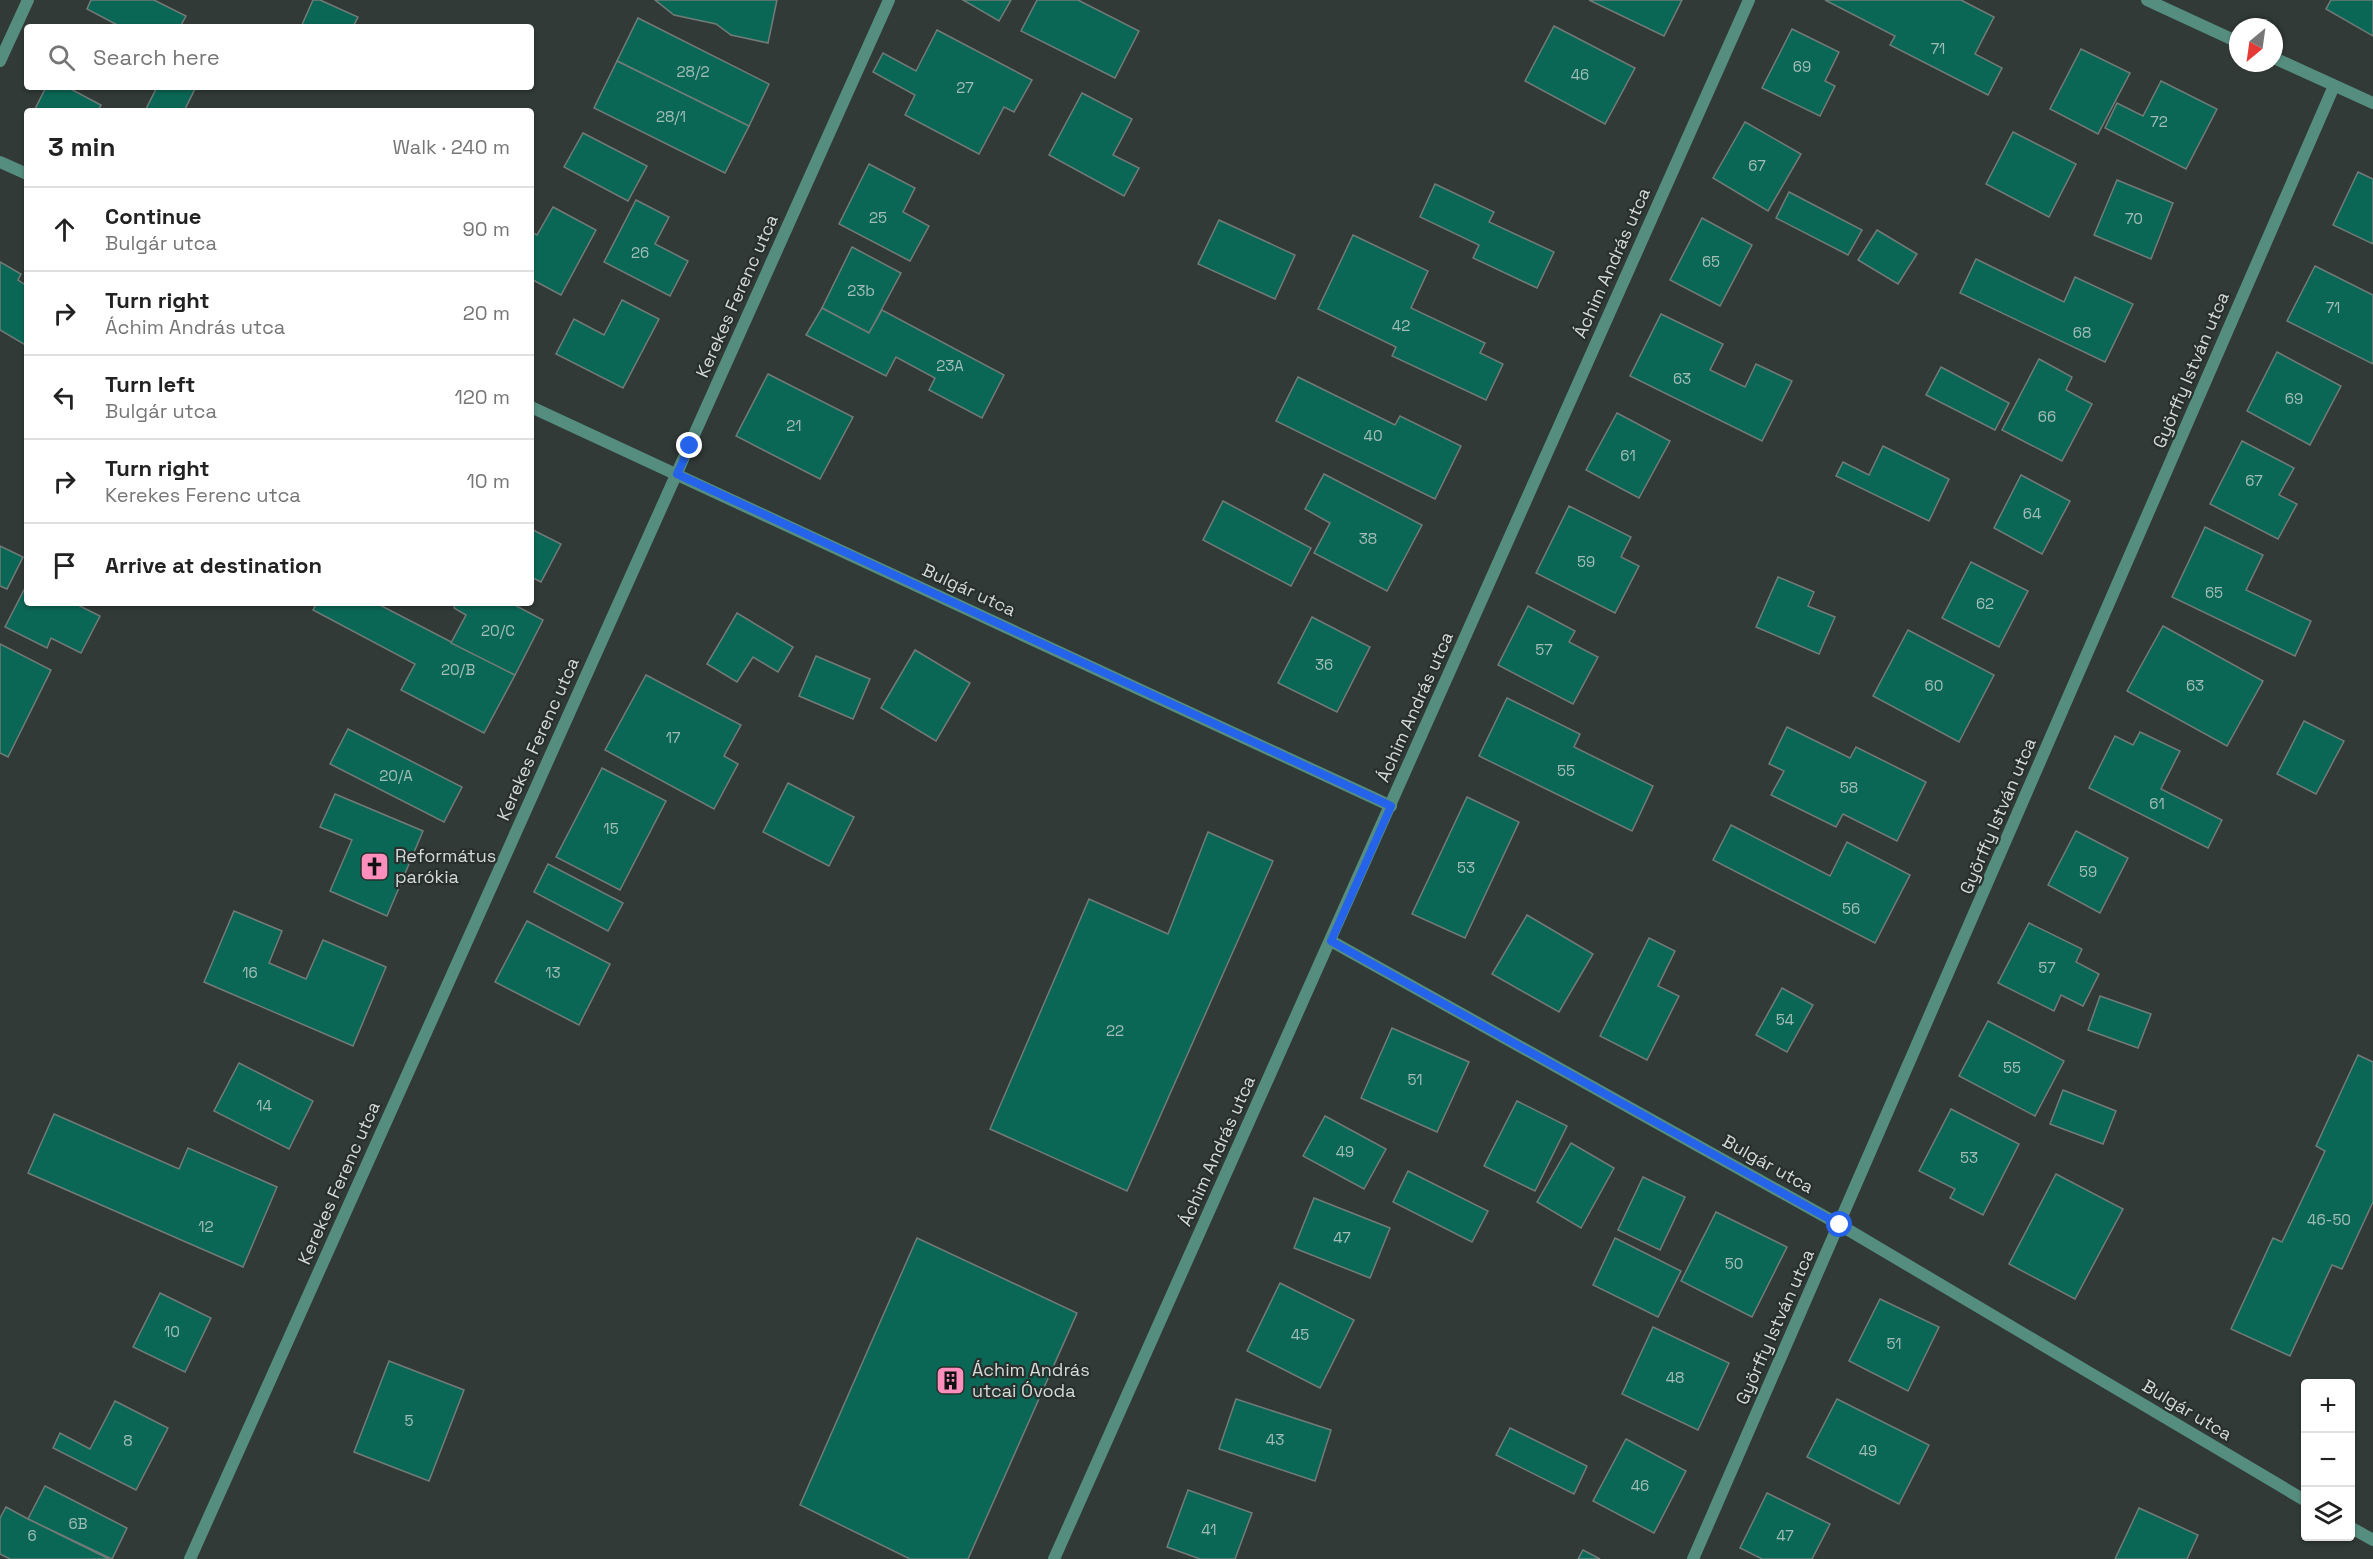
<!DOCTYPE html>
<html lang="en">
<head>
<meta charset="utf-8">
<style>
  :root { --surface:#fff; --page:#f6f6f6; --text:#222; --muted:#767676; --line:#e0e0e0 }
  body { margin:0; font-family:"Space Grotesk",sans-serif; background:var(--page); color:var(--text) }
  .controls { position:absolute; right:18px; bottom:18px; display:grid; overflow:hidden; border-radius:6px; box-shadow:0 2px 4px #0004 }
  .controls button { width:54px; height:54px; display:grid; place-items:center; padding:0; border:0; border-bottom:2px solid var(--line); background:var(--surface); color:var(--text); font:30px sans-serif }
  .compass { position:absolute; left:2229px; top:18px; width:54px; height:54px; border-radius:50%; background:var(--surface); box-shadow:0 2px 4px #0004; rotate:209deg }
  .stop { position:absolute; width:18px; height:18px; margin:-14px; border:4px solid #2563eb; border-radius:50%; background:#fff }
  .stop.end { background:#2563eb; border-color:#fff; box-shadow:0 2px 6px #0008 }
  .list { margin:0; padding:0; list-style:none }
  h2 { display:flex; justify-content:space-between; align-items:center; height:78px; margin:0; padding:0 24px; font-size:26px }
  h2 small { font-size:20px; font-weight:400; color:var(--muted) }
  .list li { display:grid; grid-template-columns:39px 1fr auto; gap:18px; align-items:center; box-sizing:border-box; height:84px; padding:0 24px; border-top:2px solid var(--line) }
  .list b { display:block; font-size:22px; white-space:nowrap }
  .list p { margin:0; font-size:20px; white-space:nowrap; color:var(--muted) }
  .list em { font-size:20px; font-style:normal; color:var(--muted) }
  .icon { flex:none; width:33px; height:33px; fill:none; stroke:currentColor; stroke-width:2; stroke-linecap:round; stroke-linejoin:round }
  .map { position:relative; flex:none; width:2373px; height:1559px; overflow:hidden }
  .search { position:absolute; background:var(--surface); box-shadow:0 2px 4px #0004; left:24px; top:24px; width:510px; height:66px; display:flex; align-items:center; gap:15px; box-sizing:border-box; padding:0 21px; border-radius:6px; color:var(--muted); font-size:22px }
  .panel { position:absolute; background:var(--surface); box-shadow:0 2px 4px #0004; left:24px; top:108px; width:510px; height:498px; border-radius:6px }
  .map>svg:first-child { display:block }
  .building { fill:#0b6755; stroke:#727b78; stroke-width:1.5 }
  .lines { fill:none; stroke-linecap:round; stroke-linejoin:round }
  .minor { stroke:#558d7e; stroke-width:12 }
  .route { stroke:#2563eb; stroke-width:8 }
  .labels { text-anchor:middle; stroke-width:4.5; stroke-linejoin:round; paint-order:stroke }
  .number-label { font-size:15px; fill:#a2bdb7 }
  .street-label { font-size:18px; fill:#d4dad8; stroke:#27302d }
  .poi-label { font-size:18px; fill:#d4dad8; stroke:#27302d; text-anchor:start }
</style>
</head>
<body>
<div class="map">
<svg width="2373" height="1559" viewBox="0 0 2373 1559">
  <rect width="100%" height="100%" fill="#313a37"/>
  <g class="building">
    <polygon points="91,0 154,0 186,16 180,27 121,27 87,9"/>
    <polygon points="313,0 320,0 358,17 353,27 301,27"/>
    <polygon points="655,0 777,0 768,43 731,35 716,24 674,15"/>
    <polygon points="963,0 1011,0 999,21"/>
    <polygon points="1037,0 1078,0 1139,31 1115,78 1021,31"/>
    <polygon points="1589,0 1682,0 1664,36"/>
    <polygon points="1825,0 1961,0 1994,17 1975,54 2002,68 1988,95 1890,45 1895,36"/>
    <polygon points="2331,0 2373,0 2373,36 2326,9"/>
    <polygon points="638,18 769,84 749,126 617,61"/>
    <polygon points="1554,26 1635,68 1605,124 1525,81"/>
    <polygon points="1792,29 1839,52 1825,81 1835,86 1820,116 1762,88"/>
    <polygon points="937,30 1032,80 1014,112 1004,107 979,154 905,115 915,95 873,72 883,53 916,71"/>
    <polygon points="2081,49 2130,73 2098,134 2050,109"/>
    <polygon points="617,61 749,126 725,173 594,108"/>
    <polygon points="2161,81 2217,109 2186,169 2105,128 2117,103 2143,116"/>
    <polygon points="46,87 67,87 101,105 98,111 34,111"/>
    <polygon points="157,87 196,87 184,111 145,111"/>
    <polygon points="1082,93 1132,119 1113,155 1139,168 1124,196 1049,155"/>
    <polygon points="1745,122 1801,154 1768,211 1713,178"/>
    <polygon points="2013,132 2076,164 2049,217 1986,184"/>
    <polygon points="583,133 647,166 628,201 564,167"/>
    <polygon points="869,164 915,188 903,212 929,226 910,261 839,224"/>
    <polygon points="2358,172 2373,179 2373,244 2333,225"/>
    <polygon points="2117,180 2173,203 2151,259 2094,235"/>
    <polygon points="1435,184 1494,212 1489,222 1554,252 1537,288 1473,258 1479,245 1420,217"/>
    <polygon points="1789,192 1862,230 1848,255 1776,218"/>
    <polygon points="636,200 669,217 655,244 688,261 670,296 604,262"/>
    <polygon points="553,207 596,230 561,295 531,279 531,232 537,235"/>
    <polygon points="1702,218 1752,245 1720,306 1670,280"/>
    <polygon points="1219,220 1295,255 1275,299 1198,264"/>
    <polygon points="1877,230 1917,254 1898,284 1858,260"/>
    <polygon points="1353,235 1428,271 1411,308 1485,343 1480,353 1503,364 1486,400 1392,356 1396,347 1318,309"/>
    <polygon points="852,247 901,273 869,333 822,308"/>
    <polygon points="1976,259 2064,302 2075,277 2133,304 2105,362 1960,293"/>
    <polygon points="0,262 21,274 18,280 27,286 27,346 0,330"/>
    <polygon points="2315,266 2373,295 2373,364 2287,321"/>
    <polygon points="622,300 659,319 623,388 556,354 574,319 604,335"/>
    <polygon points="822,308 869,333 882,310 1004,375 982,418 929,390 935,378 896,357 886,376 806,335"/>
    <polygon points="1661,314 1723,344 1710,370 1745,387 1756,364 1792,381 1762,441 1630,376"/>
    <polygon points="2277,352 2341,386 2310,445 2247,411"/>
    <polygon points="2039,359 2072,377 2066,390 2092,404 2062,461 2002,430"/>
    <polygon points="1941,367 2009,403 1995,430 1926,395"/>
    <polygon points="768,374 853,417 820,479 736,436"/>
    <polygon points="1298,377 1395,425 1400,416 1461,446 1435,499 1276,421"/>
    <polygon points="1617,413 1670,441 1639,498 1586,470"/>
    <polygon points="2242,441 2294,468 2279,495 2297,504 2278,539 2210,504"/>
    <polygon points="1883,446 1949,479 1929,521 1836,476 1843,462 1869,475"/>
    <polygon points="1324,474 1422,525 1387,591 1314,553 1330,523 1305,509"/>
    <polygon points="2021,475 2070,501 2042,554 1994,528"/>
    <polygon points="1223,501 1311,548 1291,586 1203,540"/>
    <polygon points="1569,506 1631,537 1621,557 1639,566 1615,613 1536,573"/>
    <polygon points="2205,527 2263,555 2246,590 2311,621 2295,656 2172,597"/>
    <polygon points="531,529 561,544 541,582 531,577"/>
    <polygon points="0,546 23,557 7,589 0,586"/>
    <polygon points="1971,562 2028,591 1999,647 1942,618"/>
    <polygon points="1778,577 1814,592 1808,606 1835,617 1819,654 1756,627"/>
    <polygon points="27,584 27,603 74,603 100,616 81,653 51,638 47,648 5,627"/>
    <polygon points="317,603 376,603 515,675 484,733 401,690 415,664 313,610"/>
    <polygon points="456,603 511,603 543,620 515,675 451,643 466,615 454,608"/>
    <polygon points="1528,606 1575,631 1569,642 1598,657 1573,704 1498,665"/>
    <polygon points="737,613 793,647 778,672 753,657 737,682 707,664"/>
    <polygon points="1312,617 1370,647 1337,712 1278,683"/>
    <polygon points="2163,626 2263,681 2227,746 2127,691"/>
    <polygon points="1908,630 1994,675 1959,742 1873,696"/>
    <polygon points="0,644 51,670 8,757 0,753"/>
    <polygon points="915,650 970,683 936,741 881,708"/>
    <polygon points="816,656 870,679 853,719 799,696"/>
    <polygon points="646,675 741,725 724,756 738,764 714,809 605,750"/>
    <polygon points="1507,698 1580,734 1574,747 1653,786 1632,831 1479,756"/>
    <polygon points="2304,721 2344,741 2316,794 2277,774"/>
    <polygon points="1787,727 1850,758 1856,747 1926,782 1897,841 1843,814 1836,827 1771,795 1784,771 1769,764"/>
    <polygon points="348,729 462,787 444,822 330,764"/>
    <polygon points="2140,732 2180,751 2161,789 2222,820 2208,848 2089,788 2115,736 2133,745"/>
    <polygon points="602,768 666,801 620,890 556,857"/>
    <polygon points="788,783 854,817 829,866 763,832"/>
    <polygon points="335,794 423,831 387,916 330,891 352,840 320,827"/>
    <polygon points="1467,797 1519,822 1465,938 1412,914"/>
    <polygon points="1731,825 1830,876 1847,842 1910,875 1875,943 1713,860"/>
    <polygon points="2076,831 2128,858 2100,913 2048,885"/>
    <polygon points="1208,832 1273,861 1127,1191 990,1129 1089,899 1168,934"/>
    <polygon points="548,864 623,903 608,931 534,892"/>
    <polygon points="234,911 282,931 269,963 306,979 323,940 386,967 353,1046 204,982"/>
    <polygon points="1527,915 1593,954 1559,1012 1492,974"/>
    <polygon points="527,921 610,964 579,1025 495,982"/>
    <polygon points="2029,923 2082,949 2076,962 2099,974 2083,1006 2061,995 2054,1011 1998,983"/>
    <polygon points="1649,938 1675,951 1658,986 1679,996 1647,1060 1600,1036"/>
    <polygon points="1782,988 1813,1005 1787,1052 1756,1035"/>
    <polygon points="2100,996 2151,1014 2138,1048 2088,1030"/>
    <polygon points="1988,1021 2064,1061 2035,1116 1959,1076"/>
    <polygon points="1392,1028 1469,1062 1437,1132 1361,1098"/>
    <polygon points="2358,1055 2373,1062 2373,1202 2342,1269 2332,1265 2290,1356 2231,1329 2273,1238 2282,1242 2325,1151 2316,1146"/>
    <polygon points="239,1063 313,1101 289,1149 214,1111"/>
    <polygon points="2063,1090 2116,1111 2103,1144 2050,1124"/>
    <polygon points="1517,1101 1567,1126 1535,1191 1484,1166"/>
    <polygon points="1951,1109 2019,1144 1983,1215 1950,1198 1955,1189 1919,1171"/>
    <polygon points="54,1114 179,1169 188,1148 277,1187 243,1267 28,1173"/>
    <polygon points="1325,1116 1386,1149 1364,1189 1303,1156"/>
    <polygon points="1571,1143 1614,1168 1581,1228 1537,1202"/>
    <polygon points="1408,1171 1488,1211 1472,1242 1393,1202"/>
    <polygon points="2056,1174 2123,1209 2075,1299 2009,1264"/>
    <polygon points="1643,1177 1685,1197 1660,1250 1618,1230"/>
    <polygon points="1314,1198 1390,1228 1370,1278 1294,1248"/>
    <polygon points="1716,1212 1787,1247 1752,1317 1681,1281"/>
    <polygon points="917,1238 1077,1313 968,1559 910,1559 800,1505"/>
    <polygon points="1615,1238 1681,1271 1658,1317 1593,1285"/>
    <polygon points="1280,1283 1354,1320 1320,1388 1247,1351"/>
    <polygon points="160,1293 211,1318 185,1372 133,1347"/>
    <polygon points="1880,1299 1939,1327 1908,1391 1849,1361"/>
    <polygon points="1653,1327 1729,1363 1698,1430 1622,1394"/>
    <polygon points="389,1361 464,1390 429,1481 354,1452"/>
    <polygon points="1236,1399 1331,1430 1315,1481 1219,1449"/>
    <polygon points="1837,1399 1929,1445 1899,1504 1807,1457"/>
    <polygon points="115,1401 168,1428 136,1490 53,1448 60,1433 90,1449"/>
    <polygon points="1510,1428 1587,1466 1574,1494 1496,1455"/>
    <polygon points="1626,1439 1686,1471 1654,1533 1593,1501"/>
    <polygon points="45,1486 127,1528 112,1559 28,1519"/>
    <polygon points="1188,1490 1252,1513 1235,1559 1200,1559 1167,1547"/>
    <polygon points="1767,1493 1830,1524 1812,1559 1762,1559 1740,1548"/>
    <polygon points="6,1507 28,1519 109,1559 10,1559 0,1554 0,1518"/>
    <polygon points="2139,1508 2198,1535 2187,1559 2115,1559"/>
    <polygon points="1583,1550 1600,1559 1578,1559"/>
  </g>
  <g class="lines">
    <g class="minor">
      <polyline points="2147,0 2238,42"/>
      <polyline points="2274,58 2373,103"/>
      <polyline points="0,61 28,0"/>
      <polyline points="0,162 27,174"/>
      <polyline points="531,407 1391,806"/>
      <polyline points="1331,941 1840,1225 2306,1501"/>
      <polyline points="2350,1527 2373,1540"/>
      <polyline points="190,1559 889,0"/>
      <polyline points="1054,1559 1749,0"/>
      <polyline points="1693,1559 2334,86"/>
    </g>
  </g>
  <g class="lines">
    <polyline class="route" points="690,446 677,474 1391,806 1331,941 1840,1225"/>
  </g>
  <defs>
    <symbol id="church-square" viewBox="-11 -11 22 22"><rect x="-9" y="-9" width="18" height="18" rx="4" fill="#fe8ebc" stroke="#27302d"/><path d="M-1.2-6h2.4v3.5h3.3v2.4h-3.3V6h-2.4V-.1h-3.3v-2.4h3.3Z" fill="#111"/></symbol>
    <symbol id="building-square" viewBox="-11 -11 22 22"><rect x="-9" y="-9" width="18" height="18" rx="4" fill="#fe8ebc" stroke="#27302d"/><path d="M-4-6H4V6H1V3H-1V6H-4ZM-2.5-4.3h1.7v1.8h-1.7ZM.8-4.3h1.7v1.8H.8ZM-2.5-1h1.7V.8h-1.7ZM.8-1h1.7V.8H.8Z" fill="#111"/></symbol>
  </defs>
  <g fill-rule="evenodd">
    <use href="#church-square" x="358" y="850" width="33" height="33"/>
    <use href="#building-square" x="934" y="1364" width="33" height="33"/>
  </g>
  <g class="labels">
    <g class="number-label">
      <text x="1938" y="54">71</text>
      <text x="1802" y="72">69</text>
      <text x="693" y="77">28/2</text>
      <text x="1580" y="80">46</text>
      <text x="965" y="93">27</text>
      <text x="671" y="122">28/1</text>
      <text x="2159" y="127">72</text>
      <text x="1757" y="171">67</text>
      <text x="878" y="223">25</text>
      <text x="2134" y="224">70</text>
      <text x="640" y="258">26</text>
      <text x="1711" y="267">65</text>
      <text x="861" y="296">23b</text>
      <text x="2333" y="313">71</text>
      <text x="1401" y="331">42</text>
      <text x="2082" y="338">68</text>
      <text x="950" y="371">23A</text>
      <text x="1682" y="384">63</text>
      <text x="2294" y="404">69</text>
      <text x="2047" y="422">66</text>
      <text x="794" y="431">21</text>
      <text x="1373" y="441">40</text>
      <text x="1628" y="461">61</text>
      <text x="2254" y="486">67</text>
      <text x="2032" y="519">64</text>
      <text x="1368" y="544">38</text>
      <text x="1586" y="567">59</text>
      <text x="2214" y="598">65</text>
      <text x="1985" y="609">62</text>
      <text x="498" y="636">20/C</text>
      <text x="1544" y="655">57</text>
      <text x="1324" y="670">36</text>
      <text x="458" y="675">20/B</text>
      <text x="1934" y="691">60</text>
      <text x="2195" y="691">63</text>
      <text x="673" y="743">17</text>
      <text x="1566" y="776">55</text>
      <text x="396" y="781">20/A</text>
      <text x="1849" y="793">58</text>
      <text x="2157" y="809">61</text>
      <text x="611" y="834">15</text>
      <text x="1466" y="873">53</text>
      <text x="2088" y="877">59</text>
      <text x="1851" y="914">56</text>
      <text x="2047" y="973">57</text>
      <text x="250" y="978">16</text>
      <text x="553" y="978">13</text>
      <text x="1785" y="1025">54</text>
      <text x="1115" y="1036">22</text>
      <text x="2012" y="1073">55</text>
      <text x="1415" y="1085">51</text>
      <text x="264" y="1111">14</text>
      <text x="1345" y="1157">49</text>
      <text x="1969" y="1163">53</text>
      <text x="2329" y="1225">46-50</text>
      <text x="206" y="1232">12</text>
      <text x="1342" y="1243">47</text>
      <text x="1734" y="1269">50</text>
      <text x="172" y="1337">10</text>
      <text x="1300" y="1340">45</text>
      <text x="1894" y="1349">51</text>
      <text x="1675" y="1383">48</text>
      <text x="409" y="1426">5</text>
      <text x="1275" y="1445">43</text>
      <text x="128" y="1446">8</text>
      <text x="1868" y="1456">49</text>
      <text x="1640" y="1491">46</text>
      <text x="78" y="1529">6B</text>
      <text x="1209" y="1535">41</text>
      <text x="32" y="1541">6</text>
      <text x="1785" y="1541">47</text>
    </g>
    <g class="street-label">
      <text transform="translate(1612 263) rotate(-66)" y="6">Áchim András utca</text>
      <text transform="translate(737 296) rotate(-66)" y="6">Kerekes Ferenc utca</text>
      <text transform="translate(2191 370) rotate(-67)" y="6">Györffy István utca</text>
      <text transform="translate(969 590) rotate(25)" y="6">Bulgár utca</text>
      <text transform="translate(1415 707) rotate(-66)" y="6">Áchim András utca</text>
      <text transform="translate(538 739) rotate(-66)" y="6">Kerekes Ferenc utca</text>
      <text transform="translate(1998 816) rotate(-67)" y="6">Györffy István utca</text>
      <text transform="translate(1217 1151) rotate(-66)" y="6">Áchim András utca</text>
      <text transform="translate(1768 1164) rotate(29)" y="6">Bulgár utca</text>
      <text transform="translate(339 1183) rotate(-66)" y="6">Kerekes Ferenc utca</text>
      <text transform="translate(1775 1327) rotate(-66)" y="6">Györffy István utca</text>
      <text transform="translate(2187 1410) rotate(31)" y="6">Bulgár utca</text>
    </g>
    <g class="poi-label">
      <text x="395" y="862">Református<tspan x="395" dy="21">parókia</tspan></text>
      <text x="972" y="1376">Áchim András<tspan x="972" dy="21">utcai Óvoda</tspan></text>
    </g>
  </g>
</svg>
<div class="controls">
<button>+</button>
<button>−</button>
<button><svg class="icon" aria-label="layers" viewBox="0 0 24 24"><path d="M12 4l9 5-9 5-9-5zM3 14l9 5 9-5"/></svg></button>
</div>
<svg class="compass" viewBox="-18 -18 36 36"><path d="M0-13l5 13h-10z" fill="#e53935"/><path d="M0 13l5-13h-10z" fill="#767676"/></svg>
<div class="stop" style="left:1840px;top:1225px"></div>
<div class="stop end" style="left:690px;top:446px"></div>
<div class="search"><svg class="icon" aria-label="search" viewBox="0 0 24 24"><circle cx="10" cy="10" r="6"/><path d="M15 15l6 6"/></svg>Search here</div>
<section class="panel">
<h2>3 min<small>Walk · 240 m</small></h2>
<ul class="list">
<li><svg class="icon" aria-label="ahead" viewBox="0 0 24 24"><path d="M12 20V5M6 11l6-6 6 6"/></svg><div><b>Continue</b><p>Bulgár utca</p></div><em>90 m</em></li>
<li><svg class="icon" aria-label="right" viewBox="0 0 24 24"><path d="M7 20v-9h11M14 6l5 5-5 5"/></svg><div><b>Turn right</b><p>Áchim András utca</p></div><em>20 m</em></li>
<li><svg class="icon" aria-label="left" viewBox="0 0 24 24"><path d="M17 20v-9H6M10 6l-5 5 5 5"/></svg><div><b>Turn left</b><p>Bulgár utca</p></div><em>120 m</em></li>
<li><svg class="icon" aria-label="right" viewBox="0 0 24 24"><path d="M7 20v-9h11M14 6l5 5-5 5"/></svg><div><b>Turn right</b><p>Kerekes Ferenc utca</p></div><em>10 m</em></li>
<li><svg class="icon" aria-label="arrive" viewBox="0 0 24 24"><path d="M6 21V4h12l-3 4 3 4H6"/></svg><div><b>Arrive at destination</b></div></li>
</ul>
</section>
</div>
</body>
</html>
